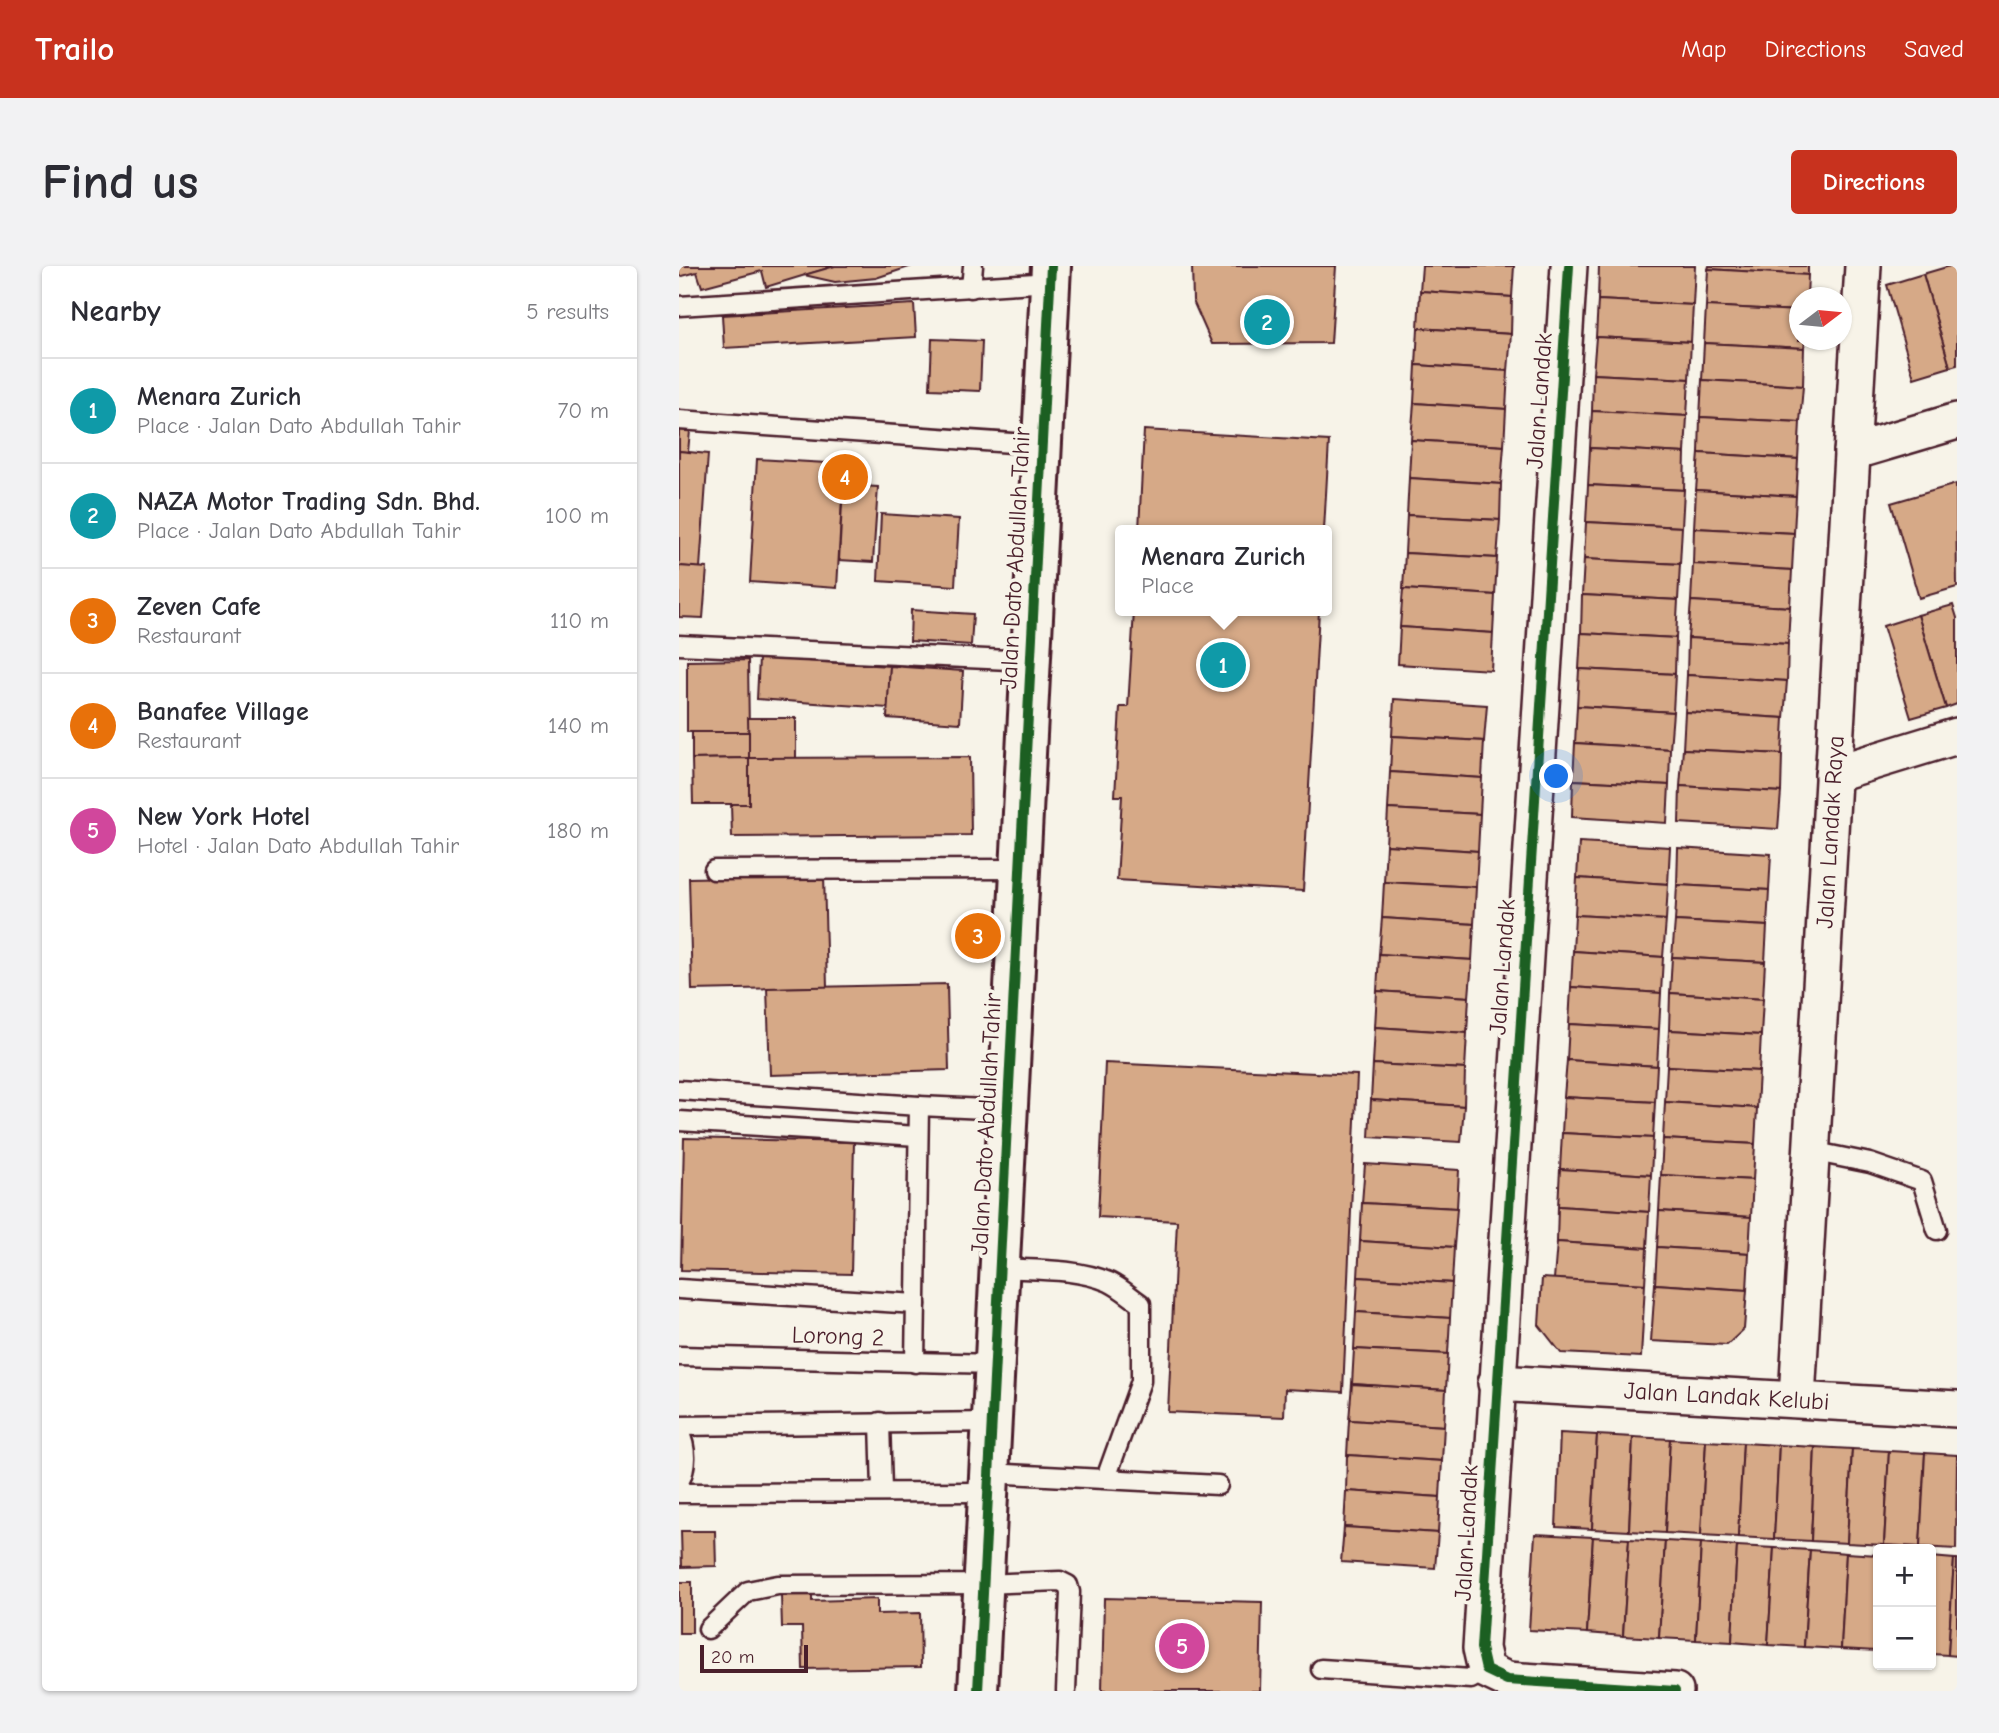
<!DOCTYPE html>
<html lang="en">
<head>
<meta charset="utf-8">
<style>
  :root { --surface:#fff; --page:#f2f2f3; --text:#2b2b33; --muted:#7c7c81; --line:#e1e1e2; --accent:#c8321e }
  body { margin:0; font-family:"Comic Neue",sans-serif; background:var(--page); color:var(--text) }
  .controls { position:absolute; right:21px; bottom:21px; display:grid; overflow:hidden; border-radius:7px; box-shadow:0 2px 5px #0004 }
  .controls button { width:63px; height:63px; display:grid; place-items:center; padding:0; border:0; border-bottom:2px solid var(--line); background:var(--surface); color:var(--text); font:35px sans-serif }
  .compass { position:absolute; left:1110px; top:21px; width:63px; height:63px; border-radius:50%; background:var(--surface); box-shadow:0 2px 5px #0004; rotate:74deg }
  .scale { position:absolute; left:21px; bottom:18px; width:108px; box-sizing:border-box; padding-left:7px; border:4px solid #4a1f2b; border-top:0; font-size:19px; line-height:24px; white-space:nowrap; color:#4a1f2b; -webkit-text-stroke:5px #f7f3e8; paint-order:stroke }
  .you { position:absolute; left:878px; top:511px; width:24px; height:24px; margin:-18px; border:5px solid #fff; border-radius:50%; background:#1a73e8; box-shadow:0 0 0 10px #1a73e833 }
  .badge { display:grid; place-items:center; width:46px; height:46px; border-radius:50%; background:var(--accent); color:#fff; font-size:23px; font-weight:700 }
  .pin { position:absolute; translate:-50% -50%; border:4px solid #fff; box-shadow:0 2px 7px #0006 }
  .popup { position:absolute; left:436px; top:259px; width:217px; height:91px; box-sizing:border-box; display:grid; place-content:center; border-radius:7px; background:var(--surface); filter:drop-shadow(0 2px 5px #0005); font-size:23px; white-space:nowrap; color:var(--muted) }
  .popup b { font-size:26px; color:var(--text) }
  .popup::after { content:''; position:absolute; left:50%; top:100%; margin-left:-14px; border:14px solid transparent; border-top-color:var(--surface) }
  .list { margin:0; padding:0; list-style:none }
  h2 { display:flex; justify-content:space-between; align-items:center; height:91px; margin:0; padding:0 28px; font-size:30px }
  h2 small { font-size:23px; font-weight:400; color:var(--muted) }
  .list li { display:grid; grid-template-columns:46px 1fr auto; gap:21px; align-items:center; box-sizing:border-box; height:105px; padding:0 28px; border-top:2px solid var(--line) }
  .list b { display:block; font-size:26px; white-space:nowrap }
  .list p { margin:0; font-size:23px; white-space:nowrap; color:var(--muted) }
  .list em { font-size:23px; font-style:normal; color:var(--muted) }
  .map { position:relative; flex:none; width:1278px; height:1425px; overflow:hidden; border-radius:7px }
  header { display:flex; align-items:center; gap:42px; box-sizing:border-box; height:98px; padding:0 35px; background:var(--accent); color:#fff }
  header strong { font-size:33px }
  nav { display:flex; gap:38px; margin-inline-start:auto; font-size:24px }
  .intro { display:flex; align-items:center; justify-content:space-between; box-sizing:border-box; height:168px; padding:0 42px }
  h1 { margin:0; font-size:49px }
  .button { padding:18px 32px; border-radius:7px; background:var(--accent); color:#fff; font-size:24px; font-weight:700 }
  main { display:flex; gap:42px; padding:0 42px }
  aside { flex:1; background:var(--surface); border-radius:7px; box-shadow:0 2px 5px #0004 }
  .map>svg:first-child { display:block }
  .building { fill:#d6a987; stroke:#4a1f2b; stroke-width:2 }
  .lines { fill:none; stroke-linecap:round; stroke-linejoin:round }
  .lane-casing { stroke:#4a1f2b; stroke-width:23 }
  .street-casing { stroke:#4a1f2b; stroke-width:40 }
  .secondary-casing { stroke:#4a1f2b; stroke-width:44 }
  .lane { stroke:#f7f3e8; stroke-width:18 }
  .street { stroke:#f7f3e8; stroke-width:35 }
  .secondary { stroke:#f7f3e8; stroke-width:38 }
  .cycleway-casing { stroke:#f7f3e8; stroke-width:15 }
  .cycleway { stroke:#1b5e20; stroke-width:10 }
  .labels { text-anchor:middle; stroke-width:7; stroke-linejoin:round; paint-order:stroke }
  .street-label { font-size:24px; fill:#4a1f2b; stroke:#f7f3e8 }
</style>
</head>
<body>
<header>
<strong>Trailo</strong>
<nav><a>Map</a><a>Directions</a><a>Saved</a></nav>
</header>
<div class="intro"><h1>Find us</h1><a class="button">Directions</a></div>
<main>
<aside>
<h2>Nearby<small>5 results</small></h2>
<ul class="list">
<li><span class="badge" style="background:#0f9aa8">1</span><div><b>Menara Zurich</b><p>Place · Jalan Dato Abdullah Tahir</p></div><em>70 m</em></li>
<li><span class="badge" style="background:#0f9aa8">2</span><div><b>NAZA Motor Trading Sdn. Bhd.</b><p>Place · Jalan Dato Abdullah Tahir</p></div><em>100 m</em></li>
<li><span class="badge" style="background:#e8710a">3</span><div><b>Zeven Cafe</b><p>Restaurant</p></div><em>110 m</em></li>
<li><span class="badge" style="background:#e8710a">4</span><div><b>Banafee Village</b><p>Restaurant</p></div><em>140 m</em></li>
<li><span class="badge" style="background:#d1479c">5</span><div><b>New York Hotel</b><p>Hotel · Jalan Dato Abdullah Tahir</p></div><em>180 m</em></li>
</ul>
</aside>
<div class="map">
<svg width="1278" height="1425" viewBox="0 0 1278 1425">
  <rect width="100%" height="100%" fill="#f7f3e8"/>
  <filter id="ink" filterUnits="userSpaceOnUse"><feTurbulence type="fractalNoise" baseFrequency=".0143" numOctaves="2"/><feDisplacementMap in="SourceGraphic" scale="14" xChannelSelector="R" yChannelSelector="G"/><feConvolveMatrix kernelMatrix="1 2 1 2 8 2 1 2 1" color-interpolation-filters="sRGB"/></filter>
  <g filter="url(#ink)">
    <g class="building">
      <polygon points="0,0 156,0 87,21 83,5 23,21 18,6 0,11"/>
      <polygon points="156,0 233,0 197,12 156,16 125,9"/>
      <polygon points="513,0 657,0 652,77 533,78 514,35"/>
      <polygon points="743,0 835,0 833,31 741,25"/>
      <polygon points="920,0 1016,0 1014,39 919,34"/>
      <polygon points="1030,0 1129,0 1129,9 1029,3"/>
      <polygon points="1271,0 1278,0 1278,99 1271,101 1244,8"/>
      <polygon points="1029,3 1129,9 1128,32 1120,32 1120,45 1027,40"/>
      <polygon points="1244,8 1271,101 1235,112 1208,19"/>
      <polygon points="741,25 833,31 832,68 739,62"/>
      <polygon points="919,34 1014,39 1012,76 917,71"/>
      <polygon points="235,38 237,71 45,82 43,49"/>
      <polygon points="1027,40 1120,45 1120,74 1126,74 1125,82 1025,77"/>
      <polygon points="739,62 832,68 829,105 737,99"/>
      <polygon points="917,71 1012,76 1010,113 914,108"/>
      <polygon points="253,73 303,75 301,125 251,123"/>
      <polygon points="1025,77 1125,82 1124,120 1023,114"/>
      <polygon points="737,99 829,105 827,143 735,137"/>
      <polygon points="914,108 1010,113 1008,150 913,145"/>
      <polygon points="1023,114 1124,120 1121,156 1021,151"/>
      <polygon points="735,137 827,143 825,180 732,174"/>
      <polygon points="913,145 1008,150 1006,187 911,182"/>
      <polygon points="1021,151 1121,156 1119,193 1020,187"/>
      <polygon points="0,164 11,165 9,186 0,185"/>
      <polygon points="465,164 650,175 645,264 460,264"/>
      <polygon points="732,174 825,180 822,218 730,212"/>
      <polygon points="911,182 1006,187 1005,224 909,219"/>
      <polygon points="0,185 29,188 21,302 0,300"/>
      <polygon points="1020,187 1119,193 1117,230 1017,224"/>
      <polygon points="78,193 165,198 158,322 71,316"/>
      <polygon points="730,212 822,218 821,254 728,249"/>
      <polygon points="1277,218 1278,321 1240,332 1212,237"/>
      <polygon points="164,219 199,221 194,296 160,294"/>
      <polygon points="909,219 1005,224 1003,261 907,256"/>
      <polygon points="1017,224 1117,230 1115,267 1015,262"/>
      <polygon points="202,248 280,253 276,320 199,315"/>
      <polygon points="728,249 821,254 818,292 726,287"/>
      <polygon points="907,256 1003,261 1001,298 905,293"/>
      <polygon points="1015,262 1115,267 1113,304 1014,298"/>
      <polygon points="726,287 818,292 816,329 724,323"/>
      <polygon points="905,293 1001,298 999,334 903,329"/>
      <polygon points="1014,298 1113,304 1111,341 1012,335"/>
      <polygon points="0,300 28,302 24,352 0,351"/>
      <polygon points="724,323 816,329 814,367 721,361"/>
      <polygon points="903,329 999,334 997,372 902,367"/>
      <polygon points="1012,335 1111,341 1109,378 1009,372"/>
      <polygon points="1274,339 1278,352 1278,438 1267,442 1239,349"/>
      <polygon points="232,344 294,348 292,379 231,375"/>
      <polygon points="455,345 640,345 624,625 438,614 443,530 436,530 441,441 449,441"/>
      <polygon points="1239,349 1267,442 1232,452 1204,360"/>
      <polygon points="721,361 814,367 812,404 719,398"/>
      <polygon points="902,367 997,372 996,408 900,403"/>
      <polygon points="1009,372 1109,378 1108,415 1008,409"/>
      <polygon points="80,392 211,400 209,442 78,433"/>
      <polygon points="69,394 70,466 8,466 8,395"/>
      <polygon points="211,400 284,405 281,457 208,452"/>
      <polygon points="900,403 996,408 994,446 898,440"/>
      <polygon points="1008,409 1108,415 1105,452 1006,446"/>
      <polygon points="715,433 808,439 805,475 713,470"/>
      <polygon points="898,440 994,446 991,483 896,477"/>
      <polygon points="1006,446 1105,452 1103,488 1004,483"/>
      <polygon points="69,452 117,452 117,492 70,492"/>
      <polygon points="13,466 70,466 70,492 13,493"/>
      <polygon points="713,470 805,475 803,512 711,506"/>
      <polygon points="896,477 991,483 990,519 894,514"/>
      <polygon points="1004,483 1103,488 1102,526 1001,520"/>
      <polygon points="291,491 292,569 53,571 52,538 70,538 70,492"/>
      <polygon points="70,492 70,538 14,538 13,493"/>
      <polygon points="711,506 803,512 801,548 709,543"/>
      <polygon points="894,514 990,519 988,557 893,551"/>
      <polygon points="1001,520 1102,526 1099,563 1000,557"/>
      <polygon points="709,543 801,548 799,585 707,579"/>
      <polygon points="900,576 991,581 989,618 898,612"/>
      <polygon points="707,579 799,585 797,621 705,616"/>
      <polygon points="999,582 1092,588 1090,624 998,619"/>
      <polygon points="145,609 148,721 13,724 10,612"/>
      <polygon points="898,612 989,618 987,654 896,649"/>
      <polygon points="705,616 797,621 795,658 703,652"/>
      <polygon points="998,619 1090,624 1088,660 996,655"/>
      <polygon points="896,649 987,654 984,691 894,685"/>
      <polygon points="703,652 795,658 793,694 700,688"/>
      <polygon points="996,655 1088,660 1086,696 993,691"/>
      <polygon points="894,685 984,691 982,727 892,721"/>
      <polygon points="700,688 793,694 790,731 698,725"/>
      <polygon points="993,691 1086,696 1084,733 991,727"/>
      <polygon points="268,718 270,804 91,809 88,722"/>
      <polygon points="892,721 982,727 980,763 890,758"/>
      <polygon points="698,725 790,731 788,767 696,761"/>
      <polygon points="991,727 1084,733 1082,769 990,764"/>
      <polygon points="890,758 980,763 978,800 888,794"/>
      <polygon points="696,761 788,767 786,803 694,798"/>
      <polygon points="990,764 1082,769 1080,805 988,800"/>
      <polygon points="888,794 978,800 976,836 885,831"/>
      <polygon points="426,797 678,809 664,1126 606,1123 605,1151 489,1146 498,955 419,951"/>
      <polygon points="694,798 786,803 785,840 692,834"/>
      <polygon points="988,800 1080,805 1078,842 986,836"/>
      <polygon points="885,831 976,836 974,872 883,867"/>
      <polygon points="692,834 785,840 782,876 690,871"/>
      <polygon points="986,836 1078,842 1076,878 984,873"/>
      <polygon points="883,867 974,872 972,909 881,903"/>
      <polygon points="5,872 175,876 172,1008 2,1004"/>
      <polygon points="984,873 1076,878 1074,914 982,909"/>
      <polygon points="686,898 780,904 778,942 683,937"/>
      <polygon points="881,903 972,909 970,946 879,940"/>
      <polygon points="982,909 1074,914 1072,951 980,945"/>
      <polygon points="683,937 778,942 775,981 681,975"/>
      <polygon points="879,940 970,946 968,982 878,976"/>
      <polygon points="980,945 1072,951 1070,987 978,981"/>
      <polygon points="681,975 775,981 773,1017 679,1011"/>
      <polygon points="878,976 968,982 966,1018 875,1013"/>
      <polygon points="978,981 1070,987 1068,1024 976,1018"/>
      <polygon points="679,1011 773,1017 771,1052 677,1046"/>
      <polygon points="863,1012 966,1018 962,1091 882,1087 860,1059"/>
      <polygon points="976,1018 1068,1024 1065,1063 1048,1079 972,1075"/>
      <polygon points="677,1046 771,1052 769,1088 675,1083"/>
      <polygon points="675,1083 769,1088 767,1124 673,1118"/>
      <polygon points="673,1118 767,1124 765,1160 670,1154"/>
      <polygon points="670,1154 765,1160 763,1195 668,1189"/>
      <polygon points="881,1167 918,1169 913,1263 877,1261"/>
      <polygon points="918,1169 954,1171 950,1265 913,1263"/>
      <polygon points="954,1171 991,1173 986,1267 950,1265"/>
      <polygon points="991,1173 1027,1175 1022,1269 986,1267"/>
      <polygon points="1027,1175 1064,1177 1059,1271 1022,1269"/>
      <polygon points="1064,1177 1100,1179 1095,1273 1059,1271"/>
      <polygon points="1100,1179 1136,1181 1132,1275 1095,1273"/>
      <polygon points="1136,1181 1173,1183 1168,1277 1132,1275"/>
      <polygon points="1173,1183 1210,1185 1205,1279 1168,1277"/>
      <polygon points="1210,1185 1246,1187 1241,1281 1205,1279"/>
      <polygon points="1246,1187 1278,1189 1277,1283 1241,1281"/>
      <polygon points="668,1189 763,1195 761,1231 667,1225"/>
      <polygon points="667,1225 761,1231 759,1267 665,1261"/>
      <polygon points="665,1261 759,1267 756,1302 662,1296"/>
      <polygon points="2,1265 36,1265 37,1300 3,1301"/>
      <polygon points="856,1268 914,1271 908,1367 850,1364"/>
      <polygon points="914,1271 950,1273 944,1370 908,1367"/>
      <polygon points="950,1273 986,1275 980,1372 944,1370"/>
      <polygon points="986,1275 1022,1277 1017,1374 980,1372"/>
      <polygon points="1022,1277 1058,1280 1053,1376 1017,1374"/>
      <polygon points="1058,1280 1095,1282 1089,1379 1053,1376"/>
      <polygon points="1095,1282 1131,1284 1125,1381 1089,1379"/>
      <polygon points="1131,1284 1167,1287 1162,1383 1125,1381"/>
      <polygon points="1167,1287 1199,1289 1197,1385 1162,1383"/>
      <polygon points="1252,1291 1275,1293 1269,1389 1252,1388"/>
      <polygon points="1275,1293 1278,1293 1278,1390 1269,1389"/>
      <rect x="0" y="1316" width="13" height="51"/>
      <polygon points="133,1328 133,1335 198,1333 198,1348 241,1347 242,1401 124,1403 123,1361 103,1361 102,1329"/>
      <polygon points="425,1332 583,1336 581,1425 423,1425"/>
    </g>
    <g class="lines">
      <defs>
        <g id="lane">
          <polyline points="292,22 294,0"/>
          <polyline points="0,40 371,16"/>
          <polyline points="0,154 363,179"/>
          <polyline points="0,379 352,395"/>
          <polyline points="35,604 341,603"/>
          <polyline points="0,824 240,840 329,844"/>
          <polyline points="0,855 239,870"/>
          <polyline points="1132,885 1191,897 1243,915 1258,964"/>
          <path d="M321,1002C356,1004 397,1002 430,1016C441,1021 452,1031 462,1038V1115L427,1212"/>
          <polyline points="0,1023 237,1038"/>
          <polyline points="0,1090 316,1098"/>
          <polyline points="236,1097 240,840"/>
          <polyline points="201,1156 203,1225"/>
          <polyline points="0,1160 313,1156"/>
          <path d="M0,1166C8,1182 8,1201 0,1216"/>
          <polyline points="311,1207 539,1219"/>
          <polyline points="0,1227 309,1226"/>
          <polyline points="29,1363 69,1325 99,1319 305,1318 381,1315 389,1319 391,1326 387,1425"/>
          <polyline points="642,1403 792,1413 807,1404"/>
        </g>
        <g id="street">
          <polyline points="890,0 802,1382 807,1404 828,1414 996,1425"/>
          <polyline points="1173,186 1278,155"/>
          <polyline points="1154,508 1278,470"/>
          <path id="s1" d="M817,1117L1278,1143"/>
          <path id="s2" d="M1118,1132L1184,0"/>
        </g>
        <polyline id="secondary" points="299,1425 372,0"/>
      </defs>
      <use href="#lane" class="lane-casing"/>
      <use href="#street" class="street-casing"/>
      <use href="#secondary" class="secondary-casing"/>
      <use href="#lane" class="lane"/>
      <use href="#street" class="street"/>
      <use href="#secondary" class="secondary"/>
      <defs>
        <g id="cycleway">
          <polyline points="890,0 802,1382 807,1404 828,1414 996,1425"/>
          <polyline points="299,1425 372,0"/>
        </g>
      </defs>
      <use href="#cycleway" class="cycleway-casing"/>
      <use href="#cycleway" class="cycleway"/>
    </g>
  </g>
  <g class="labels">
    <g class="street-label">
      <text transform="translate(860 135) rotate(-86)" y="8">Jalan Landak</text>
      <text transform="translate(336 292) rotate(-87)" y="8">Jalan Dato Abdullah Tahir</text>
      <text dy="8" stroke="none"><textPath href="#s2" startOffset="567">Jalan Landak Raya</textPath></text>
      <text transform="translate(823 701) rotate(-86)" y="8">Jalan Landak</text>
      <text transform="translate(307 858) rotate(-87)" y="8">Jalan Dato Abdullah Tahir</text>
      <text transform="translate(159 1070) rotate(2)" y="8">Lorong 2</text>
      <text dy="8" stroke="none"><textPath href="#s1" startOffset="231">Jalan Landak Kelubi</textPath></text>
      <text transform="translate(787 1267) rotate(-87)" y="8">Jalan Landak</text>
    </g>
  </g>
</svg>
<div class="controls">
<button>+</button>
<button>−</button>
</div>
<svg class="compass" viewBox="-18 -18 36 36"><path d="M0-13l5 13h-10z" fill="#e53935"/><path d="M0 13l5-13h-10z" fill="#7c7c81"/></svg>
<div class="scale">20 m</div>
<div class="you"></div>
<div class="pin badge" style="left:544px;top:399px;background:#0f9aa8">1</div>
<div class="popup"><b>Menara Zurich</b>Place</div>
<div class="pin badge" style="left:588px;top:56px;background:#0f9aa8">2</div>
<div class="pin badge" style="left:299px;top:670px;background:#e8710a">3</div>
<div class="pin badge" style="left:166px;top:211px;background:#e8710a">4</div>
<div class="pin badge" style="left:503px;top:1380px;background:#d1479c">5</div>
</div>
</main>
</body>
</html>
